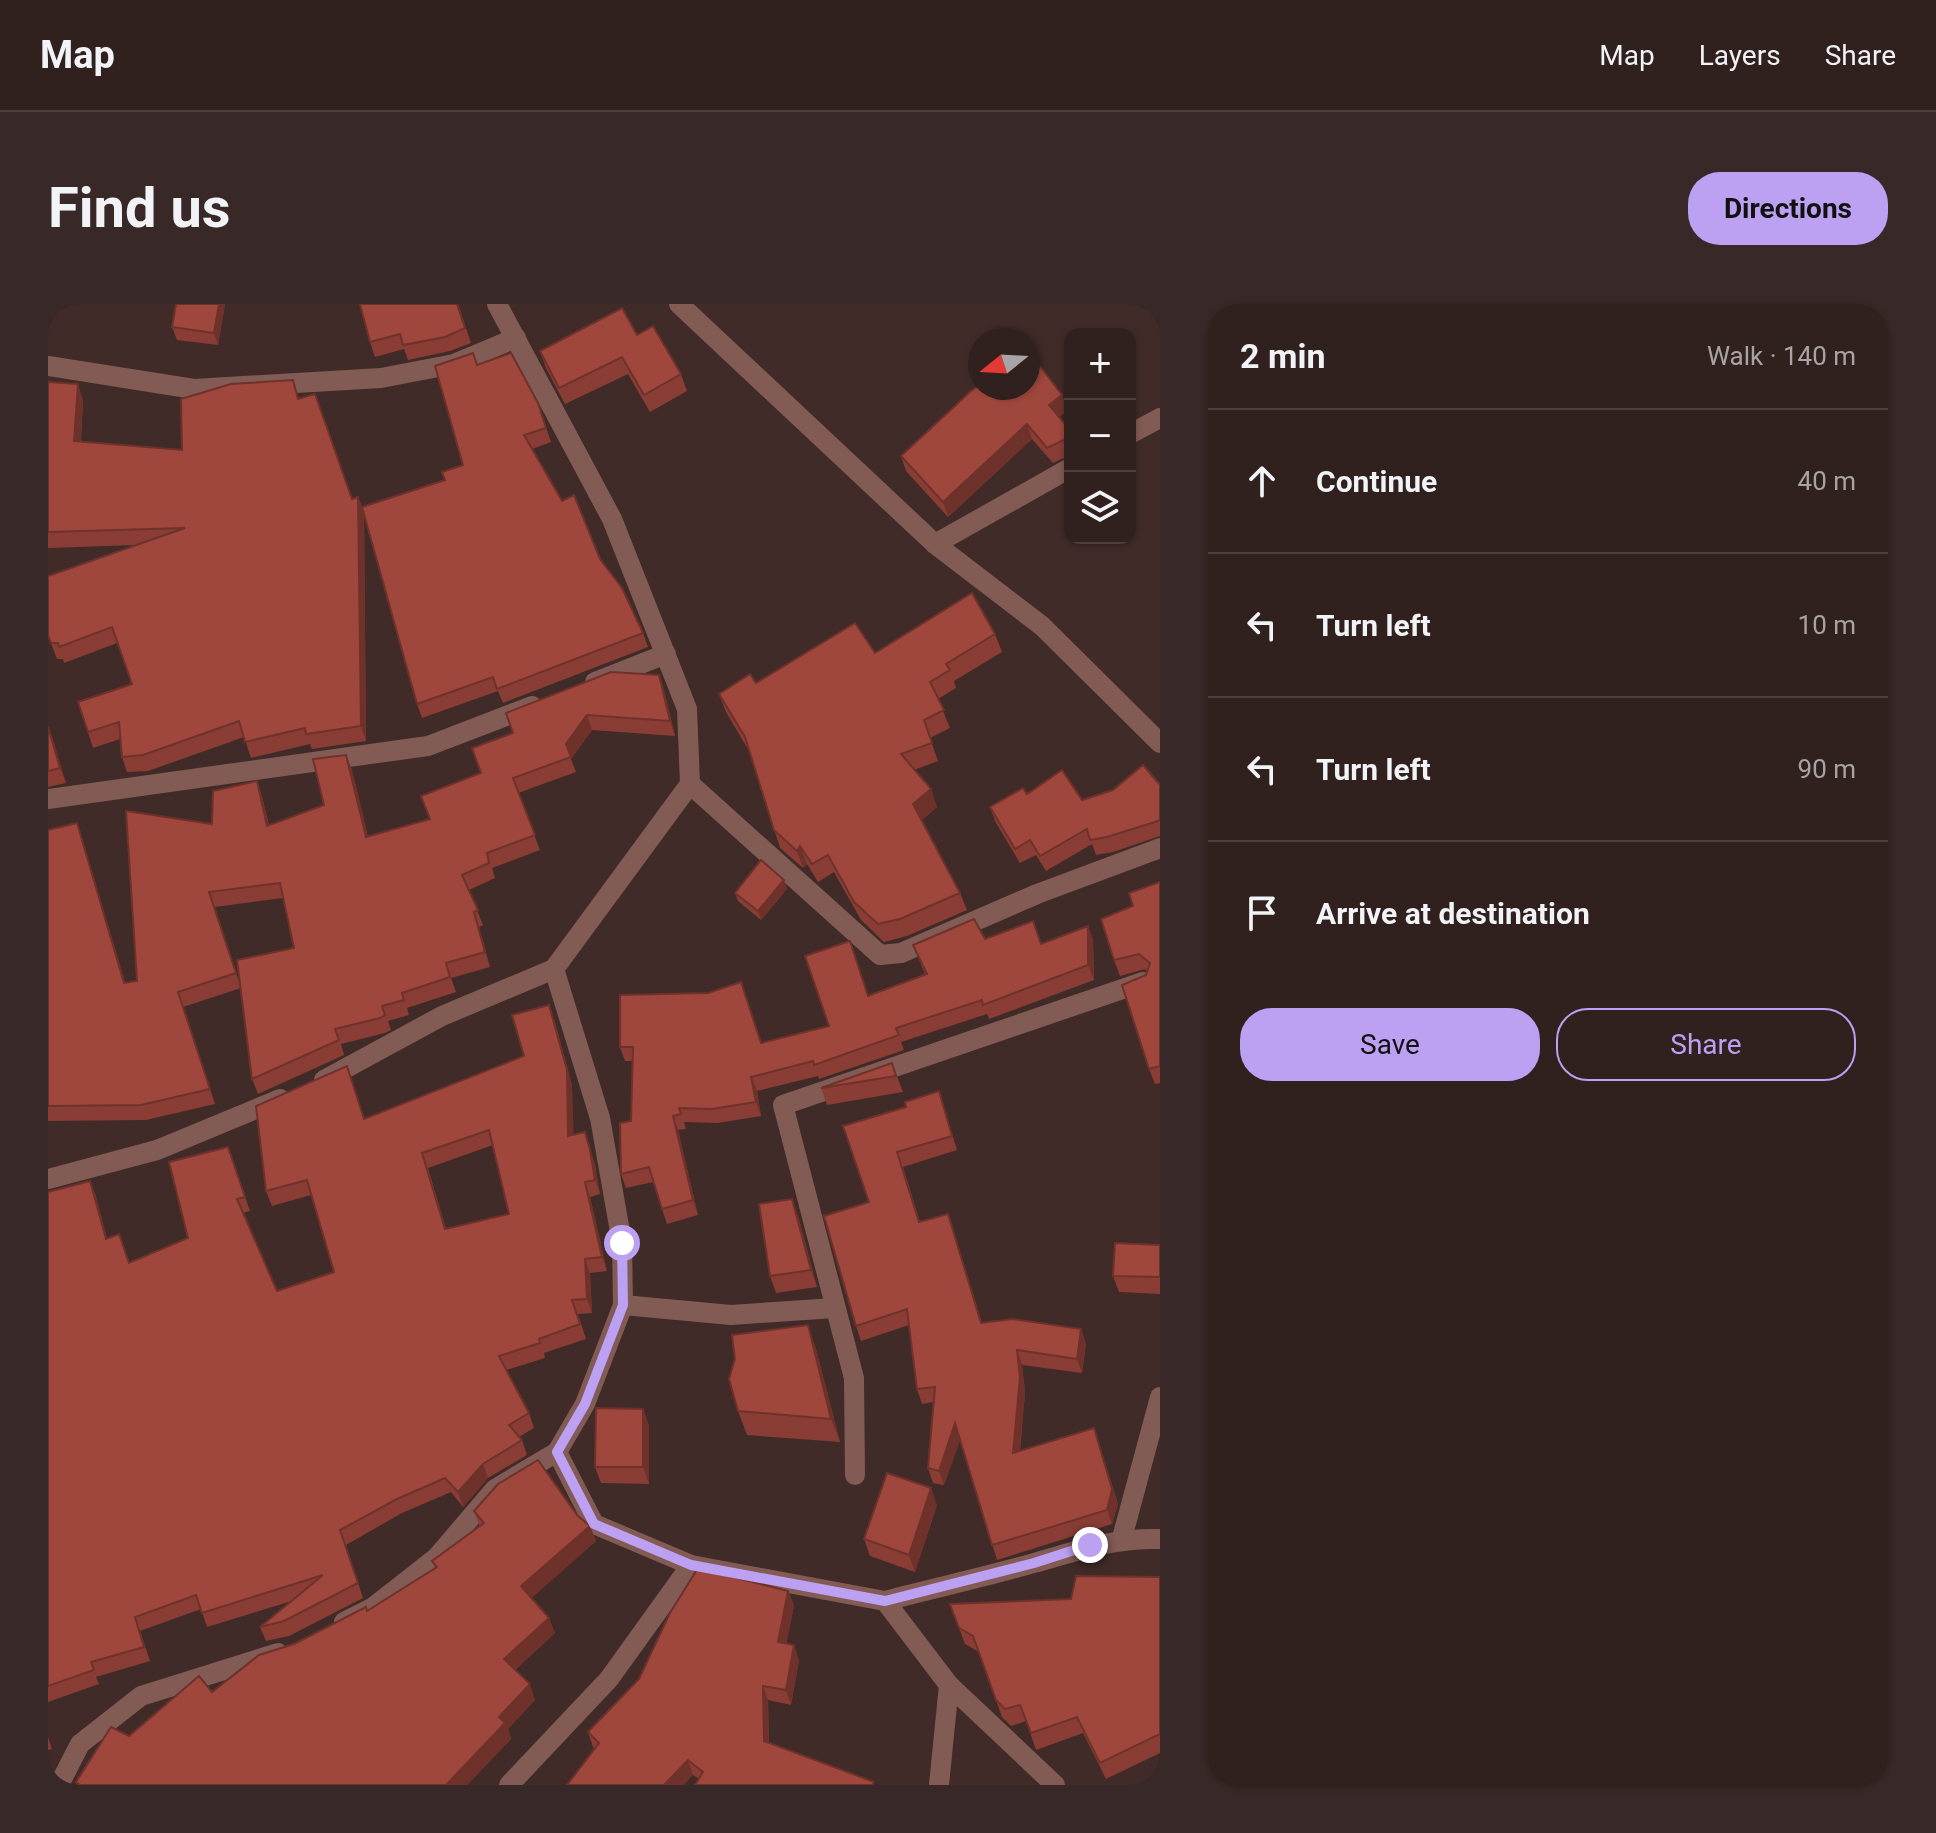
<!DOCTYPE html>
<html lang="en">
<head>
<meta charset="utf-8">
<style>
  :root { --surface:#30201e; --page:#382827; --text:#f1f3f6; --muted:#a8a3a4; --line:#4b3e3c; --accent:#bca0f2 }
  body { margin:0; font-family:Roboto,sans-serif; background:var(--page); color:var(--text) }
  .controls { position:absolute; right:24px; top:24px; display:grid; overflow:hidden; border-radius:16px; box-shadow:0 2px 6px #0004 }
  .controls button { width:72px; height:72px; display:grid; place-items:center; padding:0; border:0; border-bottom:2px solid var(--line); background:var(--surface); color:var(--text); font:40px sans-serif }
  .compass { position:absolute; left:920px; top:24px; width:72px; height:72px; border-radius:50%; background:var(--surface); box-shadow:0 2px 6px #0004; rotate:252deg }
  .stop { position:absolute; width:24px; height:24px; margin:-18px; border:6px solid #bca0f2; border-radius:50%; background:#fff }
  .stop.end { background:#bca0f2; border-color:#fff; box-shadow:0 2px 8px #0008 }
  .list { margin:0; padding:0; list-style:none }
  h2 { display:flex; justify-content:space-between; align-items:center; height:104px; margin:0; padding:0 32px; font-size:34px }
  h2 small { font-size:26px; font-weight:400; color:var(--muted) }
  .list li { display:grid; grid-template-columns:52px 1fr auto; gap:24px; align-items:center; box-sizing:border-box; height:144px; padding:0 32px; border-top:2px solid var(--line) }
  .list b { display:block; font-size:30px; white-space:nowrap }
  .list em { font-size:26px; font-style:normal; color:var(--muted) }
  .actions { display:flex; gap:16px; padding:24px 32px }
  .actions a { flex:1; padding:18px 0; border:2px solid var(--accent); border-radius:32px; text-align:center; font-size:28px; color:var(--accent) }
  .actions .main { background:var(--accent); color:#111 }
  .icon { flex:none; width:44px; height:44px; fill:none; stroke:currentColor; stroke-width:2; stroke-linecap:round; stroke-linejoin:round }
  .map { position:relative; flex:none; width:1112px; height:1481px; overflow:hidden; border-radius:32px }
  header { display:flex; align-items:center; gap:48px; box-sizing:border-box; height:112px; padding:0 40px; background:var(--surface); border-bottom:2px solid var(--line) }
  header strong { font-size:38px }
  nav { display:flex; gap:44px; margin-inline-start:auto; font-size:28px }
  .intro { display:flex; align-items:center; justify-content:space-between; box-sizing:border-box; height:192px; padding:0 48px }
  h1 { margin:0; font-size:56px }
  .button { padding:20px 36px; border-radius:32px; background:var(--accent); color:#111; font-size:28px; font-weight:700 }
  main { display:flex; gap:48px; padding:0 48px }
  aside { flex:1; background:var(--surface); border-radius:32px; box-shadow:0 2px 6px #0004 }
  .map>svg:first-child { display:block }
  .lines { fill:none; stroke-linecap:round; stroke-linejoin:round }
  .minor { stroke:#835b55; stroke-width:20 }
  .wall { fill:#893d34; fill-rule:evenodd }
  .shaded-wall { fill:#6f322b }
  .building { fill:#9f473d; stroke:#6f322b; stroke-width:2; fill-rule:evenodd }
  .route { stroke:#bca0f2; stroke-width:10 }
</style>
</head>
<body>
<header>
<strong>Map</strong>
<nav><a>Map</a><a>Layers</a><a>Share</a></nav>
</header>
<div class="intro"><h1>Find us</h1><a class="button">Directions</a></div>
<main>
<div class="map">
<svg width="1112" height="1481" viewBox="0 0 1112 1481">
  <rect width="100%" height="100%" fill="#402b28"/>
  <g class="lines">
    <g class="minor">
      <polyline points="631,0 887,240 994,322 1112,439"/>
      <polyline points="0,62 146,85 333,74 406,60 468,34"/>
      <polyline points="1082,130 1112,114"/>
      <polyline points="887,240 1022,164"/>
      <polyline points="547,378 618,350"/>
      <polyline points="642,480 832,651 853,649 989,590 1112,544"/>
      <polyline points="0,495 380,442 484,402"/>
      <polyline points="276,776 394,712 506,665"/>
      <polyline points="0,875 109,846 232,795"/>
      <polyline points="575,1001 683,1011 786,1004"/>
      <polyline points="509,1148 546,1220 643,1261 837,1297 901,1381 891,1481"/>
      <polyline points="807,1171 806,1074 735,801 1095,678"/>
      <polyline points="1074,1234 1112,1093"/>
      <path d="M837,1297C886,1284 937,1273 986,1259C1032,1246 1064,1234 1112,1235"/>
      <polyline points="296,1318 324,1304 389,1253 447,1185 509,1148 537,1100 575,1001 574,939 552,814 506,665 642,480 639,405 564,215 449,0"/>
      <polyline points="901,1381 1007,1481"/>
      <polyline points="11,1481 32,1440 93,1392 230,1349"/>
      <polyline points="461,1481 561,1375 643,1261"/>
    </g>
  </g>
  <g class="wall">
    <polygon points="128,0 177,0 170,41 129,36 124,23"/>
    <polygon points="410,0 423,39 402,47 360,56 356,45 327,53 322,38"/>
    <polygon points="589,31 633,70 639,87 602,108 580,70 517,100 498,64 492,47"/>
    <polygon points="429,60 490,99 503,138 484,145 514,197 552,255 595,329 600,343 455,399 450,387 374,414 369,400 397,176 415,161"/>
    <polygon points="0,78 35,96 33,138 134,146 251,94 304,195 310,193 316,208 318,437 264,445 262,440 203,454 196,433 100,467 79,468 74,453 72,435 45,444 30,398 84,380 69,339 16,359 15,355 9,355 0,331 87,241 0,244"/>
    <polygon points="1020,106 1011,113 1022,126 1022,151 1005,159 984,135 900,213 858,167 853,152"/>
    <polygon points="947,330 954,348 906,377 908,384 890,395 902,424 882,434 890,457 866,466 889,503 874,516 912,589 919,606 859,632 836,638 813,616 786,568 770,578 759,560 755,564 732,544 701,447 678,408 671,390 708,379 827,349"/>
    <path d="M616,386L627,432L544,426L523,455L528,468L470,489L492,546L444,564L447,574L421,586L435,621L431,623L442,663L403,674L408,688L359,704L361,711L340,717L343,726L337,729L293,740L296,751L210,790L204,775L193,684L135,703L167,800L98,816L0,817V526L29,519L77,679L89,677L164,520L214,492L221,521L276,501L298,451L304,466L320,533L382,515L433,469L424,444ZM235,594L246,644L192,681L167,603Z"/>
    <polygon points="0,422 18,479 0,483"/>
    <polygon points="1112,481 1112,532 1065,548 1048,551 1044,540 998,567 988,551 972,559 947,517 942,503 979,490 1034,496"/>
    <polygon points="736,576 739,585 713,616 690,597 687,589"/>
    <polygon points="1112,578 1112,779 1107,780 1101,765 1098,671 1099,668 1097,665 1072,672 1066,656 1085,602"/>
    <polygon points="1040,622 1045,636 1046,676 941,715 939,710 853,738 856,746 771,775 770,772 709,787 713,812 670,819 636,818 638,825 630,826 650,911 619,920 605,878 578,884 573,870 583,817 585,757 577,757 572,743 713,739 781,722 820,691 877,670 865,641 937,635 993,640"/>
    <path d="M506,715L524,781L525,831L537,828L547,861L552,890L542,893L559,967L542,969L544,1009L530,1010L538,1035L496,1049L497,1054L458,1066L481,1109L486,1124L471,1133L474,1136L479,1151L440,1174L415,1203L403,1188L354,1209L298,1241L315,1294L241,1332L218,1337L212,1323L244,1297L159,1323L153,1305L92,1327L102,1357L48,1373L51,1380L0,1398V888L42,877L59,935L81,958L140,934L180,843L202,907L195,909L229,987L286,968L263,891L224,902L218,887L317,814L476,752ZM445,841L461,910L398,925L380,864Z"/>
    <polygon points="844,759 855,788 779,801 773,784"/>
    <polygon points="891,787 909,846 855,863 872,918 905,925 934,1019 1033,1025 1038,1040 1034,1069 974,1061 977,1088 972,1147 1046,1124 1070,1200 1064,1220 949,1256 912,1135 896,1181 885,1179 880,1164 885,1098 874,1100 869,1085 861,1021 813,1037 808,1022 858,803"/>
    <polygon points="750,912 769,983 728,989 722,972"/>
    <polygon points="1112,941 1112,990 1071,988 1065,972"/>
    <polygon points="768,1045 792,1138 699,1131 690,1107"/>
    <polygon points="595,1105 601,1122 601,1180 553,1179 547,1163"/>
    <polygon points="889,1201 867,1268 822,1252 816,1235"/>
    <polygon points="426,1207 529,1211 542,1222 548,1237 483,1294 507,1329 467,1366 487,1396 460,1425 463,1435 419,1481 29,1481 28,1478 81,1432 164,1388 246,1340 319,1307 387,1264 384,1257 432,1223"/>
    <polygon points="1112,1273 1112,1449 1058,1475 1035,1429 988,1446 978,1417 963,1422 954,1413 931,1348 917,1340 902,1300 1023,1295"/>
    <polygon points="740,1287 746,1302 738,1340 751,1356 743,1401 720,1396 721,1439 651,1475 645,1471 547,1445 545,1443 540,1428"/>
    <polygon points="0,1433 4,1445 0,1446"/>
  </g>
  <g class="shaded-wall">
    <polygon points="171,0 177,0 170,41 166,29"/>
    <polygon points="30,80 35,96 32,153 26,137"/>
    <polygon points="1014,91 1020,106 1006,116 1001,101"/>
    <polygon points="979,120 984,135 900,213 895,198"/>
    <polygon points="310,193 316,208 318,437 313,422"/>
    <polygon points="611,371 616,386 627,432 622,417"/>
    <polygon points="539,411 544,426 523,455 518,440"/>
    <polygon points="0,422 4,432 18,479 12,464"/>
    <polygon points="298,451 304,466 324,548 318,533"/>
    <polygon points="209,477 214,492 224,537 219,522"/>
    <polygon points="883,485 889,503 872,518 865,500"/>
    <polygon points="29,519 34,534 82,694 76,679"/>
    <polygon points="752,542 759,560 755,564 749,547"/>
    <polygon points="736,576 739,585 713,616 710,607"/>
    <polygon points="426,608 431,623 442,663 437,648"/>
    <polygon points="1040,622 1045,636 1046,676 1040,661"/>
    <polygon points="501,701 524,781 526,846 520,832"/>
    <polygon points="703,773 709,787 713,812 708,798"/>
    <polygon points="625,812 630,826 650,911 645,896"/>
    <polygon points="537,828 547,861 552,890 547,876"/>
    <polygon points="42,877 48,892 63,949 58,935"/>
    <polygon points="537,878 542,893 559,967 554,953"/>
    <polygon points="744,895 750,912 769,983 763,966"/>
    <polygon points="900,910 905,925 938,1034 933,1019"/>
    <polygon points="537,955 542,969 544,1009 539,995"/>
    <polygon points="760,1021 768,1045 792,1138 783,1115"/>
    <polygon points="1033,1025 1038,1040 1034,1069 1029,1055"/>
    <polygon points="969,1046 974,1061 977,1088 970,1164 965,1149"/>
    <polygon points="595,1105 601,1122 601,1180 595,1163"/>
    <polygon points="907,1119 913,1134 896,1181 891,1167"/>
    <polygon points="1046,1124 1070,1200 1064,1220 1059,1206"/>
    <polygon points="435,1160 440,1174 415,1203 410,1188"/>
    <polygon points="883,1184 889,1201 867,1268 861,1251"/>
    <polygon points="542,1222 548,1237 479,1298 473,1282"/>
    <polygon points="740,1287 746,1302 736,1353 730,1338"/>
    <polygon points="501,1314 507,1329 461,1371 456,1355"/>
    <polygon points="746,1341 751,1356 743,1401 738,1386"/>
    <polygon points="482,1380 487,1396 460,1425 463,1435 419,1481 398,1481 451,1413"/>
    <polygon points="715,1382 720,1396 721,1452 716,1437"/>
    <polygon points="640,1456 645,1471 636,1481 616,1481"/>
  </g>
  <g class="building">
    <polygon points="128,0 171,0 166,29 124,23"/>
    <polygon points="312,0 409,0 417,24 397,33 355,41 352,30 322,38"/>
    <polygon points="574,4 589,31 605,22 633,70 596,91 574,53 511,84 492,47"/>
    <polygon points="425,49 429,61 463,49 490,99 498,124 476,131 514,197 526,191 552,255 574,284 595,329 449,385 445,373 369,400 314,203 397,176 394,168 415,161 387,62"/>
    <polygon points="991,61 1014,91 1001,101 1022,126 1022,133 999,144 979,120 895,198 853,152 923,87 932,81 932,84 980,84 980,70"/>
    <polygon points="245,76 250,95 267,90 304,195 310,193 313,422 258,430 257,424 197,438 191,417 95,451 74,453 71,418 40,428 30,398 84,380 64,323 11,343 10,339 3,339 0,331 0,272 137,224 0,228 0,78 30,80 26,137 134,146 133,95 183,80"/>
    <polygon points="924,289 947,330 898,360 902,366 882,378 896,406 876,416 884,439 853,450 883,485 865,500 912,589 852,615 830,620 806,598 780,551 764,560 752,542 749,547 726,526 697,433 671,390 702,370 708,379 807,319 827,349"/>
    <polygon points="563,368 611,371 622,417 539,411 518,440 523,453 465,474 487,531 439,549 441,559 414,571 430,606 426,608 437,648 398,659 402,673 354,689 356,696 334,702 337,711 332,714 287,725 291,736 204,775 189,656 246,644 232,579 161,588 188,669 130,688 162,785 93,801 0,802 0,526 29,519 76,679 89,677 78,507 164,520 165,487 209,477 219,522 276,501 265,455 298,451 318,533 382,515 373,492 433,469 424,444 465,429 458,409"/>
    <polygon points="0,423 12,464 0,467"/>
    <polygon points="1095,461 1112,481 1112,515 1110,517 1059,533 1042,536 1039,525 992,552 982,536 967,545 942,503 975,484 979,490 1014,466 1034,496 1065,486"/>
    <polygon points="713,556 736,576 710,607 687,589"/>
    <polygon points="1112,578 1112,762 1101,765 1074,681 1098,671 1102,659 1091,650 1066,656 1053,615 1085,602 1081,589"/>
    <polygon points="926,615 937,635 985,617 993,640 1040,622 1040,661 935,701 934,696 848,724 851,731 766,761 765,757 703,773 708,798 664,805 631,804 633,810 625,812 645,896 614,905 601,863 573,870 572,819 583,817 585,743 572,743 572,691 660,689 693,678 713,739 781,722 757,652 802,637 820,692 879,670 865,641"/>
    <path d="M501,701L519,766L520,832L537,828L542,846L547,876L537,878L554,953L537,955L539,995L524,996L532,1020L491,1035L492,1039L451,1052L481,1109L461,1121L474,1136L435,1160L410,1188L397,1174L349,1195L292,1226L310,1279L236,1317L212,1323L275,1271L154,1309L148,1291L87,1313L96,1343L43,1358L46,1366L0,1382V888L42,877L58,935L71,930L81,959L140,934L121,858L180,843L197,893L189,895L229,987L286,968L259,876L218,887L208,802L299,762L316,815L476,752L464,711ZM441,826L461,910L397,925L374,849Z"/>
    <polygon points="844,759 848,772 773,784"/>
    <polygon points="891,787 904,832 849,848 871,918 900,910 933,1019 965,1015 1033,1025 1029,1055 969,1046 972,1073 965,1149 1046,1124 1064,1185 1059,1206 944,1241 907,1119 891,1167 880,1164 887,1083 869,1085 859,1005 808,1022 776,912 821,898 795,822 858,803 857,798"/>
    <polygon points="744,895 763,966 722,972 711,900"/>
    <polygon points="1067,939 1112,941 1112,973 1065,972"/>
    <polygon points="760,1021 783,1115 690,1107 681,1075 687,1055 684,1031"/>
    <polygon points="548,1104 595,1105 595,1163 547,1163"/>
    <polygon points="490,1156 529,1211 542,1222 473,1282 501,1314 456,1355 482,1380 451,1413 457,1419 398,1481 32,1481 28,1478 63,1423 81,1432 151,1372 164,1388 211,1351 246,1340 318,1303 319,1307 389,1263 384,1257 436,1219 426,1207 450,1180"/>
    <polygon points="839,1169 883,1184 861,1251 816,1235"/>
    <polygon points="650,1264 740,1287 730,1338 746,1341 738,1386 715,1382 716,1437 826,1478 824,1481 647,1481 655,1468 640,1456 616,1481 519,1481 551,1439 540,1428 591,1375 622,1309"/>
    <polygon points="1028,1272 1112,1273 1112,1430 1052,1459 1029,1413 983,1429 972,1401 957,1405 948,1396 925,1332 911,1324 902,1300 1023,1295"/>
  </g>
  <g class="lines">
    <polyline class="route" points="574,939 575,1001 537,1100 509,1148 546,1220 643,1261 837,1297 986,1259 1042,1241"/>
  </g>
</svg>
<div class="controls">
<button>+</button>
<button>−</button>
<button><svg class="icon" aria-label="layers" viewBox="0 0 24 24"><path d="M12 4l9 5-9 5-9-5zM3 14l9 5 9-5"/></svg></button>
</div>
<svg class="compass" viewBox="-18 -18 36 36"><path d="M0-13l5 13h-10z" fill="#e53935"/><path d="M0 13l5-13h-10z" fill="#a8a3a4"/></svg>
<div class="stop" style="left:574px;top:939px"></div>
<div class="stop end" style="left:1042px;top:1241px"></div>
</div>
<aside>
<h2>2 min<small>Walk · 140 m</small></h2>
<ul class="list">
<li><svg class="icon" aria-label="ahead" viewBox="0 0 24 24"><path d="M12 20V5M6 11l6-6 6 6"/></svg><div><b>Continue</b></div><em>40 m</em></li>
<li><svg class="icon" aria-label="left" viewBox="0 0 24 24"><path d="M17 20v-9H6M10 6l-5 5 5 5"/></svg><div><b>Turn left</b></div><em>10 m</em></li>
<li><svg class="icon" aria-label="left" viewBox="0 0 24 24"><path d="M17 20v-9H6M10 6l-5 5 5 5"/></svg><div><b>Turn left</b></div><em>90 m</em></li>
<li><svg class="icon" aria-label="arrive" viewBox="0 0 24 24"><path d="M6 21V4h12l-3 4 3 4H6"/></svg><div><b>Arrive at destination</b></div></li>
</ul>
<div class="actions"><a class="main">Save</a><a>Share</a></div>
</aside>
</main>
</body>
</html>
